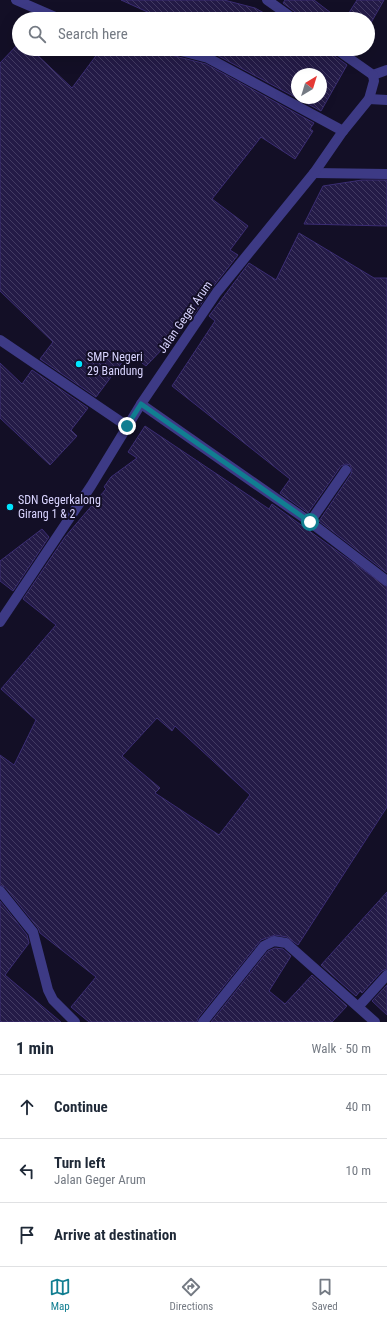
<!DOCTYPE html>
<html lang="en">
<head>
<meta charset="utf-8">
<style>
  :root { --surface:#fff; --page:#f6f6f7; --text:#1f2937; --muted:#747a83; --line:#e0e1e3; --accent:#117e91 }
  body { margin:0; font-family:"Roboto Condensed",sans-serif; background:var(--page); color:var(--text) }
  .compass { position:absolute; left:291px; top:68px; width:36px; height:36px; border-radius:50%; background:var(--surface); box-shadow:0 4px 16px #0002; rotate:38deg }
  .stop { position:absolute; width:12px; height:12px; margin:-9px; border:3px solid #117e91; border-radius:50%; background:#fff }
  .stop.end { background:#117e91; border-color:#fff; box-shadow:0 1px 4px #0008 }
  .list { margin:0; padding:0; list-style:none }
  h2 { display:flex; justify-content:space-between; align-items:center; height:52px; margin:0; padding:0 16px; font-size:17px }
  h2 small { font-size:13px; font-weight:400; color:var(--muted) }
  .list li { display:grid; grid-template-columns:26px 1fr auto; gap:12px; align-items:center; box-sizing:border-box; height:64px; padding:0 16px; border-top:1px solid var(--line) }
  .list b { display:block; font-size:15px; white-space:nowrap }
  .list p { margin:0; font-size:13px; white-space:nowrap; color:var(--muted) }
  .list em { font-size:13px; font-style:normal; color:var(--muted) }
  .icon { flex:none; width:22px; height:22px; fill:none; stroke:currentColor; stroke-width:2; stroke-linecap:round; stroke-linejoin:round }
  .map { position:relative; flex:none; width:387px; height:1022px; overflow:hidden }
  .search { position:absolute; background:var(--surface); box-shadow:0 4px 16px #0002; left:12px; right:12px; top:12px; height:44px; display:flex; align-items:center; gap:10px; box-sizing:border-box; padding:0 14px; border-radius:22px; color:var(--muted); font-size:15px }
  .sheet { height:244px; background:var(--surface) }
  nav { display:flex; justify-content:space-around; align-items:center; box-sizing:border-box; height:56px; border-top:1px solid var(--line); background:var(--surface); font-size:11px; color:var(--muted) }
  nav a { display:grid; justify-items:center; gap:2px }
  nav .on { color:var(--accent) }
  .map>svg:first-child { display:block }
  .building { fill:url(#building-back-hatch); stroke:#3b2d73; fill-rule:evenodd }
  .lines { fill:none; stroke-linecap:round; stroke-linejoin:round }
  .street { stroke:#3d3a85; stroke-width:10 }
  .route { stroke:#117e91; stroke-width:5 }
  .poi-dot { fill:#00e5ff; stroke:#130f26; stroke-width:1.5 }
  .labels { text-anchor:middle; stroke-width:4; stroke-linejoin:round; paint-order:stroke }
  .street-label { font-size:12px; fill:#d9d4ff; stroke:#130f26 }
  .poi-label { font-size:12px; fill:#d9d4ff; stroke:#130f26; text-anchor:start }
</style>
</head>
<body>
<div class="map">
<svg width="387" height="1022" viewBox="0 0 387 1022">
  <defs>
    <pattern id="building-back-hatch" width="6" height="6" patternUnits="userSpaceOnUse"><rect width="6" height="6" fill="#241b47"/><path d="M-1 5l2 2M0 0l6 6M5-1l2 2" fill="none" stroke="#433b63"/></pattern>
  </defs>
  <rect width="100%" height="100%" fill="#130f26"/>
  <g class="building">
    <polygon points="121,0 224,0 255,8 273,18 275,14 283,19 163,19"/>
    <polygon points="285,0 314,0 339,19 300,19 298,14 283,3"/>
    <polygon points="357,0 384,0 368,28 368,19 345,19"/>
    <polygon points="19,43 19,49 31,49 72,88 101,49 167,49 171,55 206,64 314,123 310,129 313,131 295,159 261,137 212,199 248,226 230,250 238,255 212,288 191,319 146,366 129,353 96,397 40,359 53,342 0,291 0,63"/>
    <path d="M199,49H330L332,54L347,65L321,111L211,52ZM297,74H321V98H297Z"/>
    <polygon points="362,180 387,180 387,226 304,224 323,186"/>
    <polygon points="299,233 374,278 387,278 387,573 319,521 351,474 352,470 350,465 346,464 341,466 308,513 280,493 290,479 172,386 215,321 209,316 249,263 276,280"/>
    <polygon points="0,363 22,384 32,370 88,408 71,430 77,436 50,465 0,418"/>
    <path d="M145,426L269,509L272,504L387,587V807L298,945L287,937L275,935L261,940L198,1018L197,1022H89L71,1007L96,977L40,933L38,928L5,887L0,885V755L14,765L36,720L1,689L56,625L23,599L65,537L106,489L104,487L111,477L137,458L128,452ZM157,718L172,731L175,726L250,795L219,835L155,793L160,788L122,756Z"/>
    <polygon points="42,529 49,537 13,591 0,581 0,561"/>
    <polygon points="387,892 387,969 382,971 362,993 360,991 356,996 321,965"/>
    <polygon points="0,901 27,935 29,943 5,975 61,1022 0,1022"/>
    <polygon points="275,948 283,949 291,956 269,991 285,1004 312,975 347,1006 332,1022 211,1022 268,951"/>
    <polygon points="387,985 387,1015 372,1001"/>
  </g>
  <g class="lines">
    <g class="street">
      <polyline points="16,0 60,19"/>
      <polyline points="267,0 294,19"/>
      <polyline points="173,49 208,58 343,131"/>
      <polyline points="336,49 373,75"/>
      <polyline points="373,75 387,70"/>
      <polyline points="369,99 387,100"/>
      <polyline points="314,173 387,174"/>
      <polyline points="0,340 127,426"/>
      <polyline points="141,404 310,522 346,470"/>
      <polyline points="310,522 387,581"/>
      <polyline points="0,622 91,486 141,404 217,292 314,173 343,131 369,99 374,81 373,75"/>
      <polyline points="0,891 33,932 48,990 53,1000 75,1022"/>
      <polyline points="359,1006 387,975"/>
      <polyline points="203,1022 264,946 274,941 286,943 375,1022"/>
    </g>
  </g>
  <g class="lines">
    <polyline class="route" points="127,426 141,404 310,522"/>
  </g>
  <g class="poi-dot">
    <circle cx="79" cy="364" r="4"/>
    <circle cx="10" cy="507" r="4"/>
  </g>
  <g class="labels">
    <g class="street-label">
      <text transform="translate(185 317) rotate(-55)" y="4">Jalan Geger Arum</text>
    </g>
    <g class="poi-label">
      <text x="87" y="361">SMP Negeri<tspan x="87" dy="14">29 Bandung</tspan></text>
      <text x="18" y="504">SDN Gegerkalong<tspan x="18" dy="14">Girang 1 &amp; 2</tspan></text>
    </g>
  </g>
</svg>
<svg class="compass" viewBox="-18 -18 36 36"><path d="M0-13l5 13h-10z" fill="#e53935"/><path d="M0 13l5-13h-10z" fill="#747a83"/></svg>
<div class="stop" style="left:310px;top:522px"></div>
<div class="stop end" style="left:127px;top:426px"></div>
<div class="search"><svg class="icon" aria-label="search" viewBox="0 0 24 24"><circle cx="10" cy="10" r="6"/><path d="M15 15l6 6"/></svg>Search here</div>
</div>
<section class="sheet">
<h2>1 min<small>Walk · 50 m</small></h2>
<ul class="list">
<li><svg class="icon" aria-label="ahead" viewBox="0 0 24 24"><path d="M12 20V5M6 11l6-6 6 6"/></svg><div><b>Continue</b></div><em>40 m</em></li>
<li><svg class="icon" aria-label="left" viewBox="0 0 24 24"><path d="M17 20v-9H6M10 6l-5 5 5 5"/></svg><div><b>Turn left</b><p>Jalan Geger Arum</p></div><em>10 m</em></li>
<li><svg class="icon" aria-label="arrive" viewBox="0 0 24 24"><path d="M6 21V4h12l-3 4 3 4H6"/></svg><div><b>Arrive at destination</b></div></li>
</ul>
</section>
<nav>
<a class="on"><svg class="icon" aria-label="map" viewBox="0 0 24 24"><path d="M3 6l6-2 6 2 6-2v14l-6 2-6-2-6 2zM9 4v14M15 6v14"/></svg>Map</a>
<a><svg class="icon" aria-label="directions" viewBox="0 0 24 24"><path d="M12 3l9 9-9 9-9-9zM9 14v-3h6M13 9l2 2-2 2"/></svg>Directions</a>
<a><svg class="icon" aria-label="saved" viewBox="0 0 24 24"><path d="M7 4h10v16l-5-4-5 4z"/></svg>Saved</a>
</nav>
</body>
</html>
